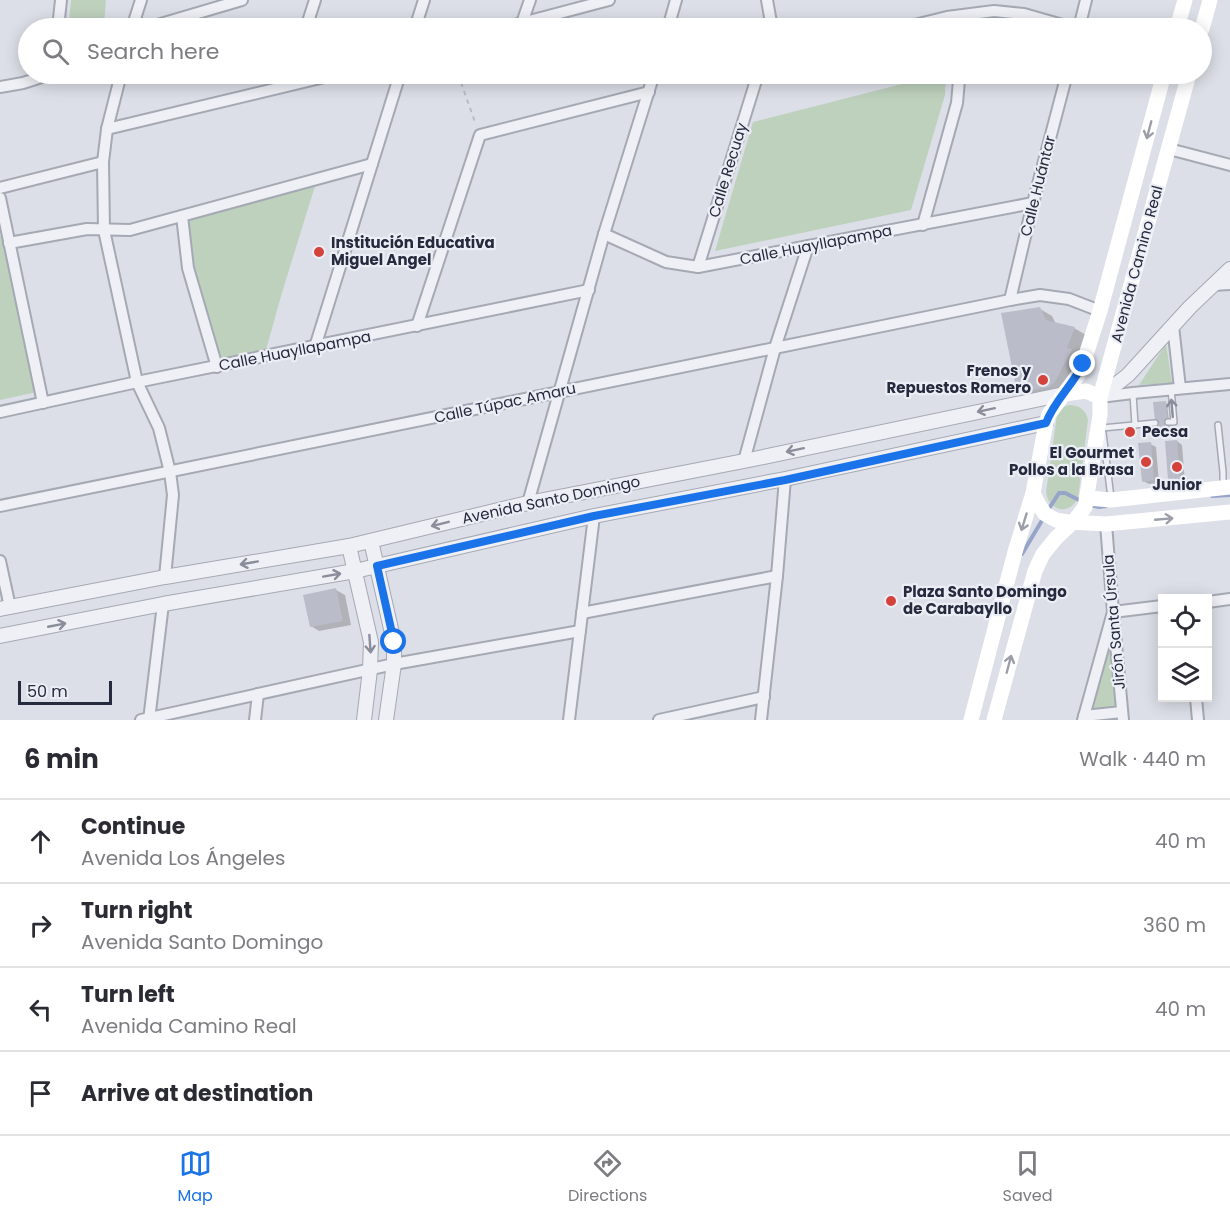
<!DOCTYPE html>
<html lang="en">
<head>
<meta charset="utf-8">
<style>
  :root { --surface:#fff; --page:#f2f2f3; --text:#2b2b33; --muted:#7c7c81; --line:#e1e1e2; --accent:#1a73e8 }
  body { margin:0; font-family:Poppins,sans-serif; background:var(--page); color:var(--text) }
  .controls { position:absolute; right:18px; bottom:18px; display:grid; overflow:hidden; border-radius:0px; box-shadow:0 3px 15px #0003 }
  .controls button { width:54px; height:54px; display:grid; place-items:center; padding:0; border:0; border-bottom:2px solid var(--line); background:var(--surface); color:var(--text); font:30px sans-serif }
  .scale { position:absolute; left:18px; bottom:15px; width:94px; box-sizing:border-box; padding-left:6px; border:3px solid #262a3e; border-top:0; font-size:16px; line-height:21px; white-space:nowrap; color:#262a3e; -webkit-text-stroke:4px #eceef5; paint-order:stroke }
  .stop { position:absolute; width:18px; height:18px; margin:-14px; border:4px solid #1a73e8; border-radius:50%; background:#fff }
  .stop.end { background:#1a73e8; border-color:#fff; box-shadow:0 2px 6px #0008 }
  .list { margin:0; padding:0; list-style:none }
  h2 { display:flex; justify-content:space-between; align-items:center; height:78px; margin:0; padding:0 24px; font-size:26px }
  h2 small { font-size:20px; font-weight:400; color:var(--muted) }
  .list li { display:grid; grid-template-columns:39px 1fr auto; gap:18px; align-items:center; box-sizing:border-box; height:84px; padding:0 24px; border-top:2px solid var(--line) }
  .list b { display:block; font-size:22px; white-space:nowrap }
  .list p { margin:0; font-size:20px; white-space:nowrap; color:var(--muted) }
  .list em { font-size:20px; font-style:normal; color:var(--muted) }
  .icon { flex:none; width:33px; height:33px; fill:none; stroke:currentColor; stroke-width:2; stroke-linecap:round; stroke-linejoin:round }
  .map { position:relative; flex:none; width:1230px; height:720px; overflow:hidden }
  .search { position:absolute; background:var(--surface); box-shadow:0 3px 15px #0003; left:18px; right:18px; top:18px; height:66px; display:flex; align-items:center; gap:15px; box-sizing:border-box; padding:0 21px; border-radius:33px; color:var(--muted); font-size:22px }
  .sheet { height:414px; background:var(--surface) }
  nav { display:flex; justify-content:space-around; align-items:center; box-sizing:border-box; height:84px; border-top:2px solid var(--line); background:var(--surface); font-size:16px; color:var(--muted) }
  nav a { display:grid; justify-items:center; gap:3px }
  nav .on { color:var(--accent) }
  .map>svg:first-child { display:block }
  .green { fill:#bed1bd }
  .shadow { fill:#0003 }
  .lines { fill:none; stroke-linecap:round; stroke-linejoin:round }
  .stream { stroke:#96a4c9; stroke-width:4 }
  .building { fill:#babcca }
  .service-casing { stroke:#a5a9b4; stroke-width:8 }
  .minor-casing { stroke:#a5a9b4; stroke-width:14 }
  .tertiary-casing { stroke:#a5a9b4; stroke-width:16 }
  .path { stroke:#bbbdc5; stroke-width:2; stroke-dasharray:4.5 4.5; stroke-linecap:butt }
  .service { stroke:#eff0f5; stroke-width:5 }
  .minor { stroke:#eff0f5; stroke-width:10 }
  .tertiary { stroke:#eff0f5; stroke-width:14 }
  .secondary { stroke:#fff; stroke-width:15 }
  .oneway { stroke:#9d9fa8 }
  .oneway2 { stroke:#8a8d9a }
  .route { stroke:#1a73e8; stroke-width:8 }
  .poi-dot { fill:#d3423b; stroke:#eceef5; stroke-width:2 }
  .labels { text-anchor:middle; stroke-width:4.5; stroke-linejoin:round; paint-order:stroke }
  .street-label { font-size:15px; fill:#262a3e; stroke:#eceef5 }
  .poi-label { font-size:15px; font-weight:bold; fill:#262a3e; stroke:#eceef5; text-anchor:start }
</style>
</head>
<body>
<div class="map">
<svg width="1230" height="720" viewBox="0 0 1230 720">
  <rect width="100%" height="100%" fill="#dcdfe7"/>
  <g class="green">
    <polygon points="71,0 106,0 104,25 69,22"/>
    <polygon points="941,74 946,74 945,95 911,210 715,251 753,122"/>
    <polygon points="315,186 281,296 266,350 222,360 193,267 188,221"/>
    <polygon points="1,235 37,392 0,400 0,236"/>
    <polygon points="1166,344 1172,383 1139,385"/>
    <path d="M1069,405C1079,405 1086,410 1088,420L1078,498C1069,516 1048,511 1046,492L1057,415L1064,407Z"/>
    <polygon points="1109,642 1119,720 1090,720"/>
  </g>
  <g class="shadow">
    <polygon points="1040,309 1052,316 1056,324 1074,328 1086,335 1067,388 1030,398 1018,391"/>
    <polygon points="1165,402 1167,404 1170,429 1160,430 1158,428"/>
    <polygon points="1177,441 1182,445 1185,482 1175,483 1169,480"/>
    <polygon points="1150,444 1156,447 1159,483 1149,484 1143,481"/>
    <polygon points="336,590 345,595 351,625 319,631 311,626"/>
  </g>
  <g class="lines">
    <g class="stream">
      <polyline points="1212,496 1230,495"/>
      <polyline points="1090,505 1099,507 1106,506"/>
      <polyline points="1048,510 1059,493 1065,493 1083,502"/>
      <polyline points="1022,554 1044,517"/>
    </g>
  </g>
  <g class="building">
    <polygon points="1040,307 1046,320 1075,327 1067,348 1072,349 1055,382 1049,387 1017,392 1001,313"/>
    <polygon points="1166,401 1168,428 1156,429 1153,402"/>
    <polygon points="1177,440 1180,480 1168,480 1165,441"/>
    <polygon points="1151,442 1154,480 1142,482 1138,443"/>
    <polygon points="336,588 343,621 310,627 303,595"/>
  </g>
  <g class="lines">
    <defs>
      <g id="service">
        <polyline points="1133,394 1135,425"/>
        <polyline points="1168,422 1174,422 1171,389"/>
        <polyline points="1218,425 1223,472 1223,486"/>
        <polyline points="1102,428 1155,423"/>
        <polyline points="1103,433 1111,498"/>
      </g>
      <g id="minor">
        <polyline points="767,0 772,28"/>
        <polyline points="522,23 530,0"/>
        <polyline points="58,28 61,0"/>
        <polyline points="132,28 141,0"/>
        <polyline points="147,28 242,0"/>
        <polyline points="306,28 315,0"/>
        <polyline points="415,28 424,0"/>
        <polyline points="503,28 609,0"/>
        <polyline points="668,28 676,0"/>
        <polyline points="902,28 947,17 994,11 1024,14 1073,28"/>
        <polyline points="1079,28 1086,0"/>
        <polyline points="121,74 107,129 103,162 104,230 137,382 159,428 170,472 173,495 165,577"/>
        <polyline points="0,87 23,83 51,74"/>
        <polyline points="107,129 337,74"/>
        <polyline points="1169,149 1230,165"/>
        <polyline points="0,188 103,162"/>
        <polyline points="0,198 43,403"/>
        <polyline points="182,216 188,268 217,367"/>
        <polyline points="923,225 957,103 959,80 958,74"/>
        <polyline points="604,234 666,262 698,267 1033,203"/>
        <polyline points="9,243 87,229 130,230 372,164"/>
        <polyline points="698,267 758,74"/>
        <polyline points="1213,285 1230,284"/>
        <polyline points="1010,300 1033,203 1067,74"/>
        <polyline points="417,326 480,135 649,92"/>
        <polyline points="1173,326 1180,388"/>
        <polyline points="315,347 400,74"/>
        <polyline points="1100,397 1133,393 1230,384"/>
        <polyline points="0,412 137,382 589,290"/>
        <polyline points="744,461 775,348 808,246"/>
        <polyline points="528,503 604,234 654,74"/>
        <polyline points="0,506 1010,300 1040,295 1069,299 1100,311"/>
        <polyline points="1106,524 1113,612 1123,720"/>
        <polyline points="0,561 10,607"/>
        <polyline points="1208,602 1230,599"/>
        <polyline points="582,613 777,576"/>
        <polyline points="1196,698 1198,720"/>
        <polyline points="1084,716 1122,712"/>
        <polyline points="141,720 394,664 580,631"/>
        <polyline points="149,720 163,604"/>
        <polyline points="255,720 258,694"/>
        <polyline points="569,720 594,516"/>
        <polyline points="659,720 764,697"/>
        <polyline points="761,720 777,576 785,479"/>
        <polyline points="1083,720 1113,612 1162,606"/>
      </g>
      <g id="tertiary">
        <polyline points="1100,397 1128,375 1190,307 1230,269"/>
        <polyline points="371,541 394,642 394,664 386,720"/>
        <polyline points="349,546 371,642 370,670 364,720"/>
        <polyline points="0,609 165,577 349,546 528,503 744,461 1064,394"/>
        <polyline points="0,636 163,604 355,571 594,516 785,479 1046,423"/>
      </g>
    </defs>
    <use href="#service" class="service-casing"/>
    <use href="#minor" class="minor-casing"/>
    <use href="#tertiary" class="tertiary-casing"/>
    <polyline class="path" points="458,74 476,125"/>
    <use href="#service" class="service"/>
    <use href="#minor" class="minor"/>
    <use href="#tertiary" class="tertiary"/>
    <g class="secondary">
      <polyline points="1177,28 1185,0"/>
      <polyline points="1202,29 1210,0"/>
      <polyline points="1064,394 1086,391 1100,397"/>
      <polyline points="1033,493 1039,505 1045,514 1056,520 1068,522 1106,524 1230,512"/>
      <polyline points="1087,498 1111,500 1230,487"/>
      <polyline points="971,720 1015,552 1033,493 1046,423 1049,414 1078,375 1083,364 1100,311 1164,74"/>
      <polyline points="994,720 1035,571 1043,554 1056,538 1074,521 1085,507 1100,415 1100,397 1189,74"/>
    </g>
  </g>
  <defs><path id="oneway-shaft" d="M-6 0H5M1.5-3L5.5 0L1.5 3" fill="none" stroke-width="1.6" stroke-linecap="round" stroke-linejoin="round" transform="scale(1.5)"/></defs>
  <g class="oneway">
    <use href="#oneway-shaft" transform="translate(1149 130) rotate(105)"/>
    <use href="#oneway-shaft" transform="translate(1164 519) rotate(-5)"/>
    <use href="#oneway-shaft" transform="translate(1024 522) rotate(107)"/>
    <use href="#oneway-shaft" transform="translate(1009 664) rotate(-75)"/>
  </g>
  <g class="oneway2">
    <use href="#oneway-shaft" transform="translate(1172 408) rotate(-95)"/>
    <use href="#oneway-shaft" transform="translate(986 410) rotate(168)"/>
    <use href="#oneway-shaft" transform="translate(795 450) rotate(168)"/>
    <use href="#oneway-shaft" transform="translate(440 524) rotate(166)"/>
    <use href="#oneway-shaft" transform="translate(249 563) rotate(170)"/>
    <use href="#oneway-shaft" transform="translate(332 575) rotate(-10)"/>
    <use href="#oneway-shaft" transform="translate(57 625) rotate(-11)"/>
    <use href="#oneway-shaft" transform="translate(370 644) rotate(86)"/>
  </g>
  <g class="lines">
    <path class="route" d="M394,642L377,566L594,516L785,480L1046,423C1054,401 1073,385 1083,364"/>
  </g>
  <g class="poi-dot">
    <circle cx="319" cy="252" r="6"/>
    <circle cx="1043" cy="380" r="6"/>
    <circle cx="1130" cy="432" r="6"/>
    <circle cx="1146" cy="462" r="6"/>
    <circle cx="1177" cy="467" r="6"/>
    <circle cx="891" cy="601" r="6"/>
  </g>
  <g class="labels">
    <g class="street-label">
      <text transform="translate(728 170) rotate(-73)" y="5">Calle Recuay</text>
      <text transform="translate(1038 186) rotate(-76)" y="5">Calle Huántar</text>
      <text transform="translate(816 245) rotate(-11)" y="5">Calle Huayllapampa</text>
      <text transform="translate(1137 264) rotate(-75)" y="5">Avenida Camino Real</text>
      <text transform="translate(295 351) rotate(-11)" y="5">Calle Huayllapampa</text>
      <text transform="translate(505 403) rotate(-12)" y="5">Calle Túpac Amaru</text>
      <text transform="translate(551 500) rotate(-12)" y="5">Avenida Santo Domingo</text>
      <text transform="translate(1114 622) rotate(-95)" y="5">Jirón Santa Úrsula</text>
    </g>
    <g class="poi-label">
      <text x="331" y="248">Institución Educativa<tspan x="331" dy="17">Miguel Angel</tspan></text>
      <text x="1031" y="376" text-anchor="end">Frenos y<tspan x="1031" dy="17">Repuestos Romero</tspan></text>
      <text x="1142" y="437">Pecsa</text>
      <text x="1134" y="458" text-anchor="end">El Gourmet<tspan x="1134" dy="17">Pollos a la Brasa</tspan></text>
      <text x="1177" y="490" text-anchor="middle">Junior</text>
      <text x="903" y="597">Plaza Santo Domingo<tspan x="903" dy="17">de Carabayllo</tspan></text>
    </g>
  </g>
</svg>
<div class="controls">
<button><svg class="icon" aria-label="locate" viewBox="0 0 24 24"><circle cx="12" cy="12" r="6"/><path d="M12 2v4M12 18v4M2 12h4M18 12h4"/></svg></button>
<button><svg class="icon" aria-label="layers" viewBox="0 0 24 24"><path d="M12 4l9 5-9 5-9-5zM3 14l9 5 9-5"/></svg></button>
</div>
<div class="scale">50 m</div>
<div class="stop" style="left:394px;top:642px"></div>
<div class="stop end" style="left:1083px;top:364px"></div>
<div class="search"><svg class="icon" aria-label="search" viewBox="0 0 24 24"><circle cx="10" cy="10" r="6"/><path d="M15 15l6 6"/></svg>Search here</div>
</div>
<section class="sheet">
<h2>6 min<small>Walk · 440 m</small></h2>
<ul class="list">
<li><svg class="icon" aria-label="ahead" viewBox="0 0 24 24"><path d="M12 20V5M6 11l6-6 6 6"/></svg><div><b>Continue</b><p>Avenida Los Ángeles</p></div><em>40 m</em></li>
<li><svg class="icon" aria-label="right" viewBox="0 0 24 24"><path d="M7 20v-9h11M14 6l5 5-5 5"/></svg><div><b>Turn right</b><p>Avenida Santo Domingo</p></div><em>360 m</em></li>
<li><svg class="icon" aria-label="left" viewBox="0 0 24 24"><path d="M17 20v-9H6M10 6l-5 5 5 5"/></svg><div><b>Turn left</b><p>Avenida Camino Real</p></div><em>40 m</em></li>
<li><svg class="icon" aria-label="arrive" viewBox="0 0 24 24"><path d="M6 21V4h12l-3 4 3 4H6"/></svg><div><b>Arrive at destination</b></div></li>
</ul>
</section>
<nav>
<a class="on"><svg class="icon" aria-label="map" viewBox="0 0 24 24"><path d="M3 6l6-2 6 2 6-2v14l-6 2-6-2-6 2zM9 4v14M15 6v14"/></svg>Map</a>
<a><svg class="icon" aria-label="directions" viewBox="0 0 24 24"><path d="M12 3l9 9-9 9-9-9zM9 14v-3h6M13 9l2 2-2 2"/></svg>Directions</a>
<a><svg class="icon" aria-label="saved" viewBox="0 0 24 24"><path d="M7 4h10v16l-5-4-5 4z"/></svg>Saved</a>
</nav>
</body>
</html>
